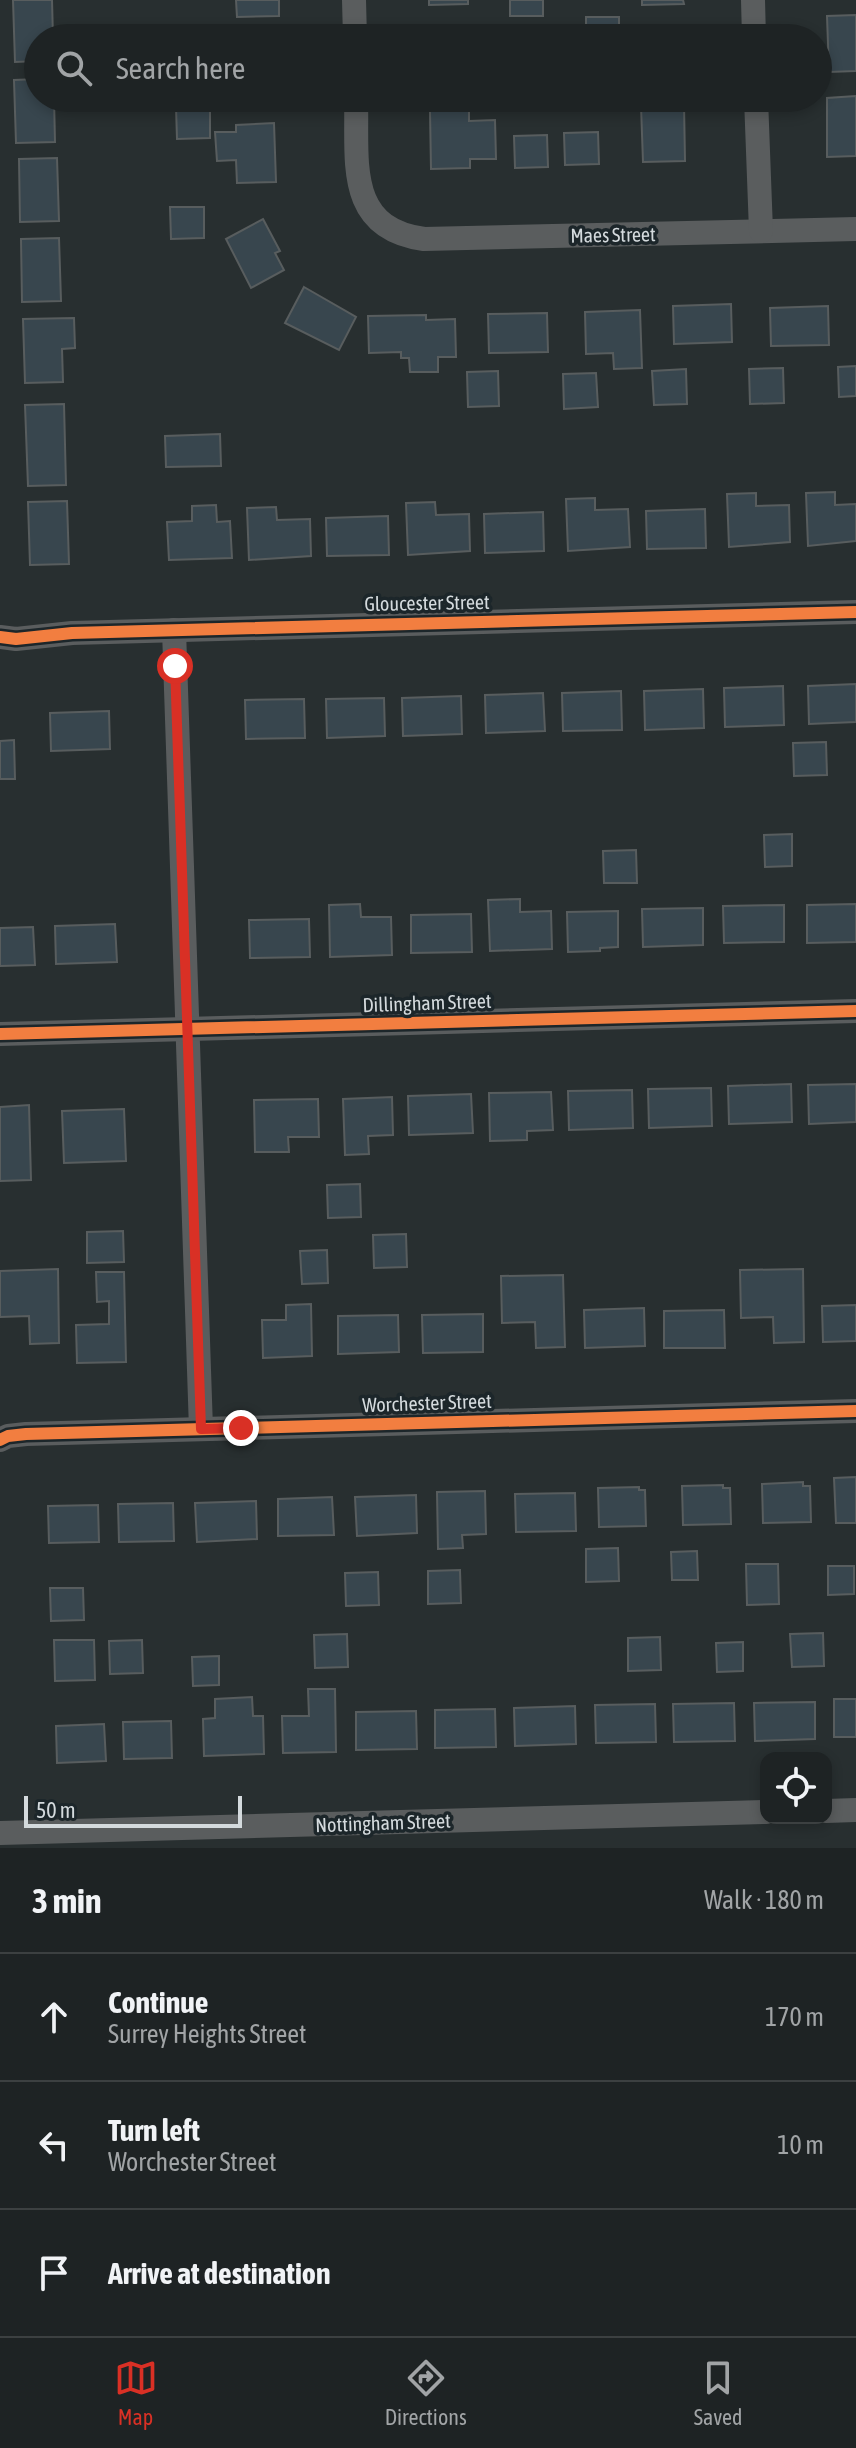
<!DOCTYPE html>
<html lang="en">
<head>
<meta charset="utf-8">
<style>
  :root { --surface:#1e2324; --page:#262b2c; --text:#f1f3f6; --muted:#a1a4a6; --line:#3c4041; --accent:#d93025 }
  body { margin:0; font-family:"Asap Condensed",sans-serif; background:var(--page); color:var(--text) }
  .controls { position:absolute; right:24px; bottom:24px; display:grid; overflow:hidden; border-radius:16px; box-shadow:0 4px 12px #0003 }
  .controls button { width:72px; height:72px; display:grid; place-items:center; padding:0; border:0; border-bottom:2px solid var(--line); background:var(--surface); color:var(--text); font:40px sans-serif }
  .scale { position:absolute; left:24px; bottom:20px; width:218px; box-sizing:border-box; padding-left:8px; border:4px solid #d4dadd; border-top:0; font-size:22px; line-height:28px; white-space:nowrap; color:#d4dadd; -webkit-text-stroke:6px #1c262a; paint-order:stroke }
  .stop { position:absolute; width:24px; height:24px; margin:-18px; border:6px solid #d93025; border-radius:50%; background:#fff }
  .stop.end { background:#d93025; border-color:#fff; box-shadow:0 2px 8px #0008 }
  .list { margin:0; padding:0; list-style:none }
  h2 { display:flex; justify-content:space-between; align-items:center; height:104px; margin:0; padding:0 32px; font-size:34px }
  h2 small { font-size:26px; font-weight:400; color:var(--muted) }
  .list li { display:grid; grid-template-columns:52px 1fr auto; gap:24px; align-items:center; box-sizing:border-box; height:128px; padding:0 32px; border-top:2px solid var(--line) }
  .list b { display:block; font-size:30px; white-space:nowrap }
  .list p { margin:0; font-size:26px; white-space:nowrap; color:var(--muted) }
  .list em { font-size:26px; font-style:normal; color:var(--muted) }
  .icon { flex:none; width:44px; height:44px; fill:none; stroke:currentColor; stroke-width:2; stroke-linecap:round; stroke-linejoin:round }
  .map { position:relative; flex:none; width:856px; height:1848px; overflow:hidden }
  .search { position:absolute; background:var(--surface); box-shadow:0 4px 12px #0003; left:24px; right:24px; top:24px; height:88px; display:flex; align-items:center; gap:20px; box-sizing:border-box; padding:0 28px; border-radius:44px; color:var(--muted); font-size:30px }
  .sheet { height:488px; background:var(--surface) }
  nav { display:flex; justify-content:space-around; align-items:center; box-sizing:border-box; height:112px; border-top:2px solid var(--line); background:var(--surface); font-size:22px; color:var(--muted) }
  nav a { display:grid; justify-items:center; gap:4px }
  nav .on { color:var(--accent) }
  .map>svg:first-child { display:block }
  .building { fill:#38464e; stroke:#585d5e; stroke-width:2 }
  .lines { fill:none; stroke-linecap:round; stroke-linejoin:round }
  .street { stroke:#5a5d5e; stroke-width:24 }
  .cycleway-casing { stroke:#1c262a; stroke-width:17 }
  .cycleway { stroke:#f27e40; stroke-width:12 }
  .route { stroke:#d93025; stroke-width:10 }
  .labels { text-anchor:middle; stroke-width:7; stroke-linejoin:round; paint-order:stroke }
  .street-label { font-size:20px; fill:#d4dadd; stroke:#1c262a }
</style>
</head>
<body>
<div class="map">
<svg width="856" height="1848" viewBox="0 0 856 1848">
  <rect width="100%" height="100%" fill="#282f30"/>
  <g class="building">
    <polygon points="13,0 52,0 53,38 38,38 38,61 15,62"/>
    <polygon points="236,0 279,0 279,16 237,17"/>
    <polygon points="429,0 468,0 468,4 429,5"/>
    <rect x="510" y="0" width="33" height="16"/>
    <polygon points="642,0 683,0 684,4 642,5"/>
    <polygon points="856,15 856,71 829,72 827,16"/>
    <rect x="586" y="17" width="33" height="21"/>
    <polygon points="197,26 197,38 163,38 163,27"/>
    <polygon points="470,27 471,38 428,38 427,29"/>
    <polygon points="686,28 686,38 644,38 644,29"/>
    <polygon points="38,79 38,98 54,98 55,142 16,143 14,80"/>
    <polygon points="856,96 856,156 827,157 827,98"/>
    <polygon points="684,104 685,161 643,162 641,106"/>
    <polygon points="210,106 210,138 177,139 176,107"/>
    <polygon points="469,110 469,121 495,120 496,159 470,159 470,168 431,169 430,111"/>
    <polygon points="274,123 276,182 237,183 236,160 217,161 215,132 236,132 236,125"/>
    <polygon points="598,132 599,164 565,165 564,133"/>
    <polygon points="547,135 548,167 515,168 514,136"/>
    <polygon points="57,158 59,221 20,222 19,159"/>
    <polygon points="170,207 204,207 204,238 171,239"/>
    <polygon points="263,219 280,251 275,253 284,270 251,288 226,239"/>
    <polygon points="59,238 61,301 22,302 21,239"/>
    <polygon points="304,287 356,317 339,350 285,323"/>
    <polygon points="731,304 732,342 674,344 673,306"/>
    <polygon points="828,306 829,345 771,346 770,308"/>
    <polygon points="640,310 642,368 614,369 613,353 586,354 585,312"/>
    <polygon points="547,313 548,352 489,353 488,314"/>
    <polygon points="426,315 426,320 455,319 456,357 438,357 438,372 410,372 409,358 401,358 401,352 369,353 368,316"/>
    <polygon points="74,318 75,348 62,349 63,382 25,383 23,319"/>
    <polygon points="856,366 856,396 839,397 838,367"/>
    <polygon points="783,368 784,403 750,404 749,369"/>
    <polygon points="686,369 687,404 654,405 652,371"/>
    <polygon points="498,371 499,406 468,407 467,372"/>
    <polygon points="596,373 598,407 564,409 563,374"/>
    <polygon points="64,404 66,485 28,486 25,405"/>
    <polygon points="220,434 221,466 166,467 165,436"/>
    <polygon points="835,492 835,505 856,504 856,541 808,546 806,493"/>
    <polygon points="756,493 756,506 789,505 790,542 729,547 727,494"/>
    <polygon points="595,498 595,510 628,509 630,547 568,551 566,499"/>
    <polygon points="67,501 69,564 30,565 28,502"/>
    <polygon points="435,502 436,515 469,514 470,551 408,555 406,503"/>
    <polygon points="216,505 217,522 230,521 232,558 169,560 167,522 192,521 192,506"/>
    <polygon points="276,507 277,520 310,519 311,556 249,560 247,508"/>
    <polygon points="705,509 706,548 647,549 646,511"/>
    <polygon points="543,512 544,551 485,553 484,514"/>
    <polygon points="388,516 389,555 327,556 326,518"/>
    <polygon points="856,684 856,722 809,724 808,686"/>
    <polygon points="783,686 784,725 725,727 724,688"/>
    <polygon points="703,689 704,728 645,730 644,691"/>
    <polygon points="621,691 622,730 563,731 562,693"/>
    <polygon points="543,693 545,731 486,733 485,695"/>
    <polygon points="461,696 462,734 403,736 402,698"/>
    <polygon points="384,698 385,736 327,738 326,699"/>
    <polygon points="304,699 305,738 246,739 245,700"/>
    <polygon points="109,711 110,749 51,751 50,713"/>
    <polygon points="14,740 15,779 0,779 0,741"/>
    <polygon points="826,742 827,775 794,776 793,743"/>
    <polygon points="792,834 792,866 765,867 764,835"/>
    <polygon points="636,850 637,883 604,883 603,851"/>
    <polygon points="520,899 520,912 551,911 552,949 490,951 488,900"/>
    <polygon points="360,904 361,917 391,917 392,955 330,957 329,905"/>
    <polygon points="856,904 856,942 807,943 807,905"/>
    <polygon points="784,905 784,942 724,943 723,906"/>
    <polygon points="703,908 703,945 643,947 642,909"/>
    <polygon points="618,911 618,947 600,948 600,951 568,952 567,912"/>
    <polygon points="471,914 472,952 411,953 411,915"/>
    <polygon points="309,919 310,957 250,958 249,920"/>
    <polygon points="115,924 117,962 56,964 55,926"/>
    <polygon points="33,927 35,965 0,966 0,928"/>
    <polygon points="791,1084 792,1122 729,1124 728,1086"/>
    <polygon points="856,1084 856,1122 809,1124 808,1085"/>
    <polygon points="711,1088 712,1126 649,1128 648,1089"/>
    <polygon points="632,1090 633,1128 569,1130 568,1091"/>
    <polygon points="551,1092 553,1130 527,1131 527,1140 490,1141 489,1093"/>
    <polygon points="471,1094 473,1133 409,1135 408,1096"/>
    <polygon points="392,1097 393,1135 368,1136 369,1154 345,1155 343,1099"/>
    <polygon points="318,1099 319,1137 288,1137 289,1152 255,1152 254,1100"/>
    <polygon points="29,1105 31,1180 0,1181 0,1107"/>
    <polygon points="124,1109 126,1161 64,1163 62,1111"/>
    <polygon points="360,1184 361,1217 328,1218 327,1185"/>
    <polygon points="123,1231 124,1262 87,1263 87,1232"/>
    <polygon points="406,1234 407,1267 374,1268 373,1235"/>
    <polygon points="327,1250 328,1283 302,1284 300,1251"/>
    <polygon points="58,1269 59,1343 30,1344 29,1316 0,1317 0,1271"/>
    <polygon points="803,1269 804,1342 774,1343 773,1317 741,1318 740,1270"/>
    <polygon points="96,1272 124,1272 126,1362 77,1363 76,1325 109,1324 109,1301 97,1302"/>
    <polygon points="563,1275 565,1347 536,1348 535,1322 502,1323 501,1276"/>
    <polygon points="311,1304 312,1356 263,1358 262,1320 286,1320 286,1305"/>
    <polygon points="856,1305 856,1341 823,1342 822,1306"/>
    <polygon points="644,1308 645,1346 585,1348 584,1310"/>
    <polygon points="724,1310 725,1348 664,1348 664,1311"/>
    <polygon points="483,1314 483,1352 423,1353 422,1315"/>
    <polygon points="398,1315 399,1352 338,1354 338,1316"/>
    <polygon points="856,1477 856,1523 836,1523 834,1478"/>
    <polygon points="803,1482 803,1486 810,1486 811,1522 763,1523 762,1484"/>
    <polygon points="723,1485 723,1488 730,1488 731,1524 683,1525 682,1486"/>
    <polygon points="639,1487 639,1490 645,1490 646,1526 599,1527 598,1488"/>
    <polygon points="485,1491 486,1534 462,1535 463,1548 438,1549 437,1492"/>
    <polygon points="575,1493 576,1531 516,1532 515,1494"/>
    <polygon points="416,1495 417,1533 357,1536 355,1497"/>
    <polygon points="332,1497 334,1535 278,1536 278,1499"/>
    <polygon points="256,1501 257,1539 197,1542 195,1503"/>
    <polygon points="173,1503 174,1541 119,1542 118,1504"/>
    <polygon points="98,1505 99,1542 49,1543 48,1506"/>
    <polygon points="618,1548 619,1581 586,1582 586,1549"/>
    <polygon points="697,1551 698,1580 672,1580 671,1552"/>
    <polygon points="746,1564 778,1564 779,1604 747,1605"/>
    <polygon points="828,1566 854,1566 854,1594 828,1595"/>
    <polygon points="460,1570 461,1603 428,1604 428,1571"/>
    <polygon points="378,1572 379,1605 346,1606 345,1573"/>
    <polygon points="50,1588 83,1588 84,1620 51,1621"/>
    <polygon points="823,1633 824,1666 792,1667 790,1634"/>
    <polygon points="347,1634 348,1667 315,1668 314,1635"/>
    <polygon points="660,1637 661,1670 628,1671 628,1638"/>
    <polygon points="54,1640 94,1640 95,1680 55,1681"/>
    <polygon points="142,1640 143,1673 110,1674 109,1641"/>
    <polygon points="743,1642 743,1671 717,1672 716,1643"/>
    <polygon points="219,1656 219,1685 193,1686 192,1657"/>
    <polygon points="308,1689 335,1689 336,1752 283,1753 282,1716 309,1716"/>
    <polygon points="252,1697 253,1716 263,1716 264,1754 204,1756 203,1719 215,1718 215,1699"/>
    <rect x="834" y="1699" width="22" height="38"/>
    <polygon points="815,1702 815,1739 755,1741 754,1703"/>
    <polygon points="734,1703 735,1741 674,1742 673,1704"/>
    <polygon points="655,1704 656,1742 596,1743 595,1705"/>
    <polygon points="575,1706 576,1744 515,1746 514,1708"/>
    <polygon points="495,1709 496,1747 435,1748 435,1710"/>
    <polygon points="416,1711 417,1749 356,1750 356,1712"/>
    <polygon points="171,1721 172,1758 124,1759 123,1722"/>
    <polygon points="104,1724 106,1761 57,1763 56,1726"/>
  </g>
  <g class="lines">
    <g class="street">
      <polyline points="354,0 355,38"/>
      <polyline points="753,0 754,38"/>
      <path d="M356,98C358,160 344,228 424,239L856,229"/>
      <polyline points="756,98 761,231"/>
      <polyline points="174,630 201,1429"/>
      <polyline points="0,637 16,639 72,633 856,612"/>
      <polyline points="0,1034 856,1011"/>
      <polyline points="0,1440 8,1436 26,1434 856,1411"/>
      <polyline points="826,1811 856,1810"/>
      <polyline points="0,1833 766,1812"/>
    </g>
    <defs>
      <g id="cycleway">
        <polyline points="0,637 16,639 72,633 856,612"/>
        <polyline points="0,1034 856,1011"/>
        <polyline points="0,1440 8,1436 26,1434 856,1411"/>
      </g>
    </defs>
    <use href="#cycleway" class="cycleway-casing"/>
    <use href="#cycleway" class="cycleway"/>
  </g>
  <g class="lines">
    <polyline class="route" points="175,666 201,1429 241,1428"/>
  </g>
  <g class="labels">
    <g class="street-label">
      <text transform="translate(613 235) rotate(-1)" y="7">Maes Street</text>
      <text transform="translate(427 603) rotate(-1)" y="7">Gloucester Street</text>
      <text transform="translate(427 1003) rotate(-2)" y="7">Dillingham Street</text>
      <text transform="translate(427 1403) rotate(-2)" y="7">Worchester Street</text>
      <text transform="translate(383 1823) rotate(-2)" y="7">Nottingham Street</text>
    </g>
  </g>
</svg>
<div class="controls">
<button><svg class="icon" aria-label="locate" viewBox="0 0 24 24"><circle cx="12" cy="12" r="6"/><path d="M12 2v4M12 18v4M2 12h4M18 12h4"/></svg></button>
</div>
<div class="scale">50 m</div>
<div class="stop" style="left:175px;top:666px"></div>
<div class="stop end" style="left:241px;top:1428px"></div>
<div class="search"><svg class="icon" aria-label="search" viewBox="0 0 24 24"><circle cx="10" cy="10" r="6"/><path d="M15 15l6 6"/></svg>Search here</div>
</div>
<section class="sheet">
<h2>3 min<small>Walk · 180 m</small></h2>
<ul class="list">
<li><svg class="icon" aria-label="ahead" viewBox="0 0 24 24"><path d="M12 20V5M6 11l6-6 6 6"/></svg><div><b>Continue</b><p>Surrey Heights Street</p></div><em>170 m</em></li>
<li><svg class="icon" aria-label="left" viewBox="0 0 24 24"><path d="M17 20v-9H6M10 6l-5 5 5 5"/></svg><div><b>Turn left</b><p>Worchester Street</p></div><em>10 m</em></li>
<li><svg class="icon" aria-label="arrive" viewBox="0 0 24 24"><path d="M6 21V4h12l-3 4 3 4H6"/></svg><div><b>Arrive at destination</b></div></li>
</ul>
</section>
<nav>
<a class="on"><svg class="icon" aria-label="map" viewBox="0 0 24 24"><path d="M3 6l6-2 6 2 6-2v14l-6 2-6-2-6 2zM9 4v14M15 6v14"/></svg>Map</a>
<a><svg class="icon" aria-label="directions" viewBox="0 0 24 24"><path d="M12 3l9 9-9 9-9-9zM9 14v-3h6M13 9l2 2-2 2"/></svg>Directions</a>
<a><svg class="icon" aria-label="saved" viewBox="0 0 24 24"><path d="M7 4h10v16l-5-4-5 4z"/></svg>Saved</a>
</nav>
</body>
</html>
